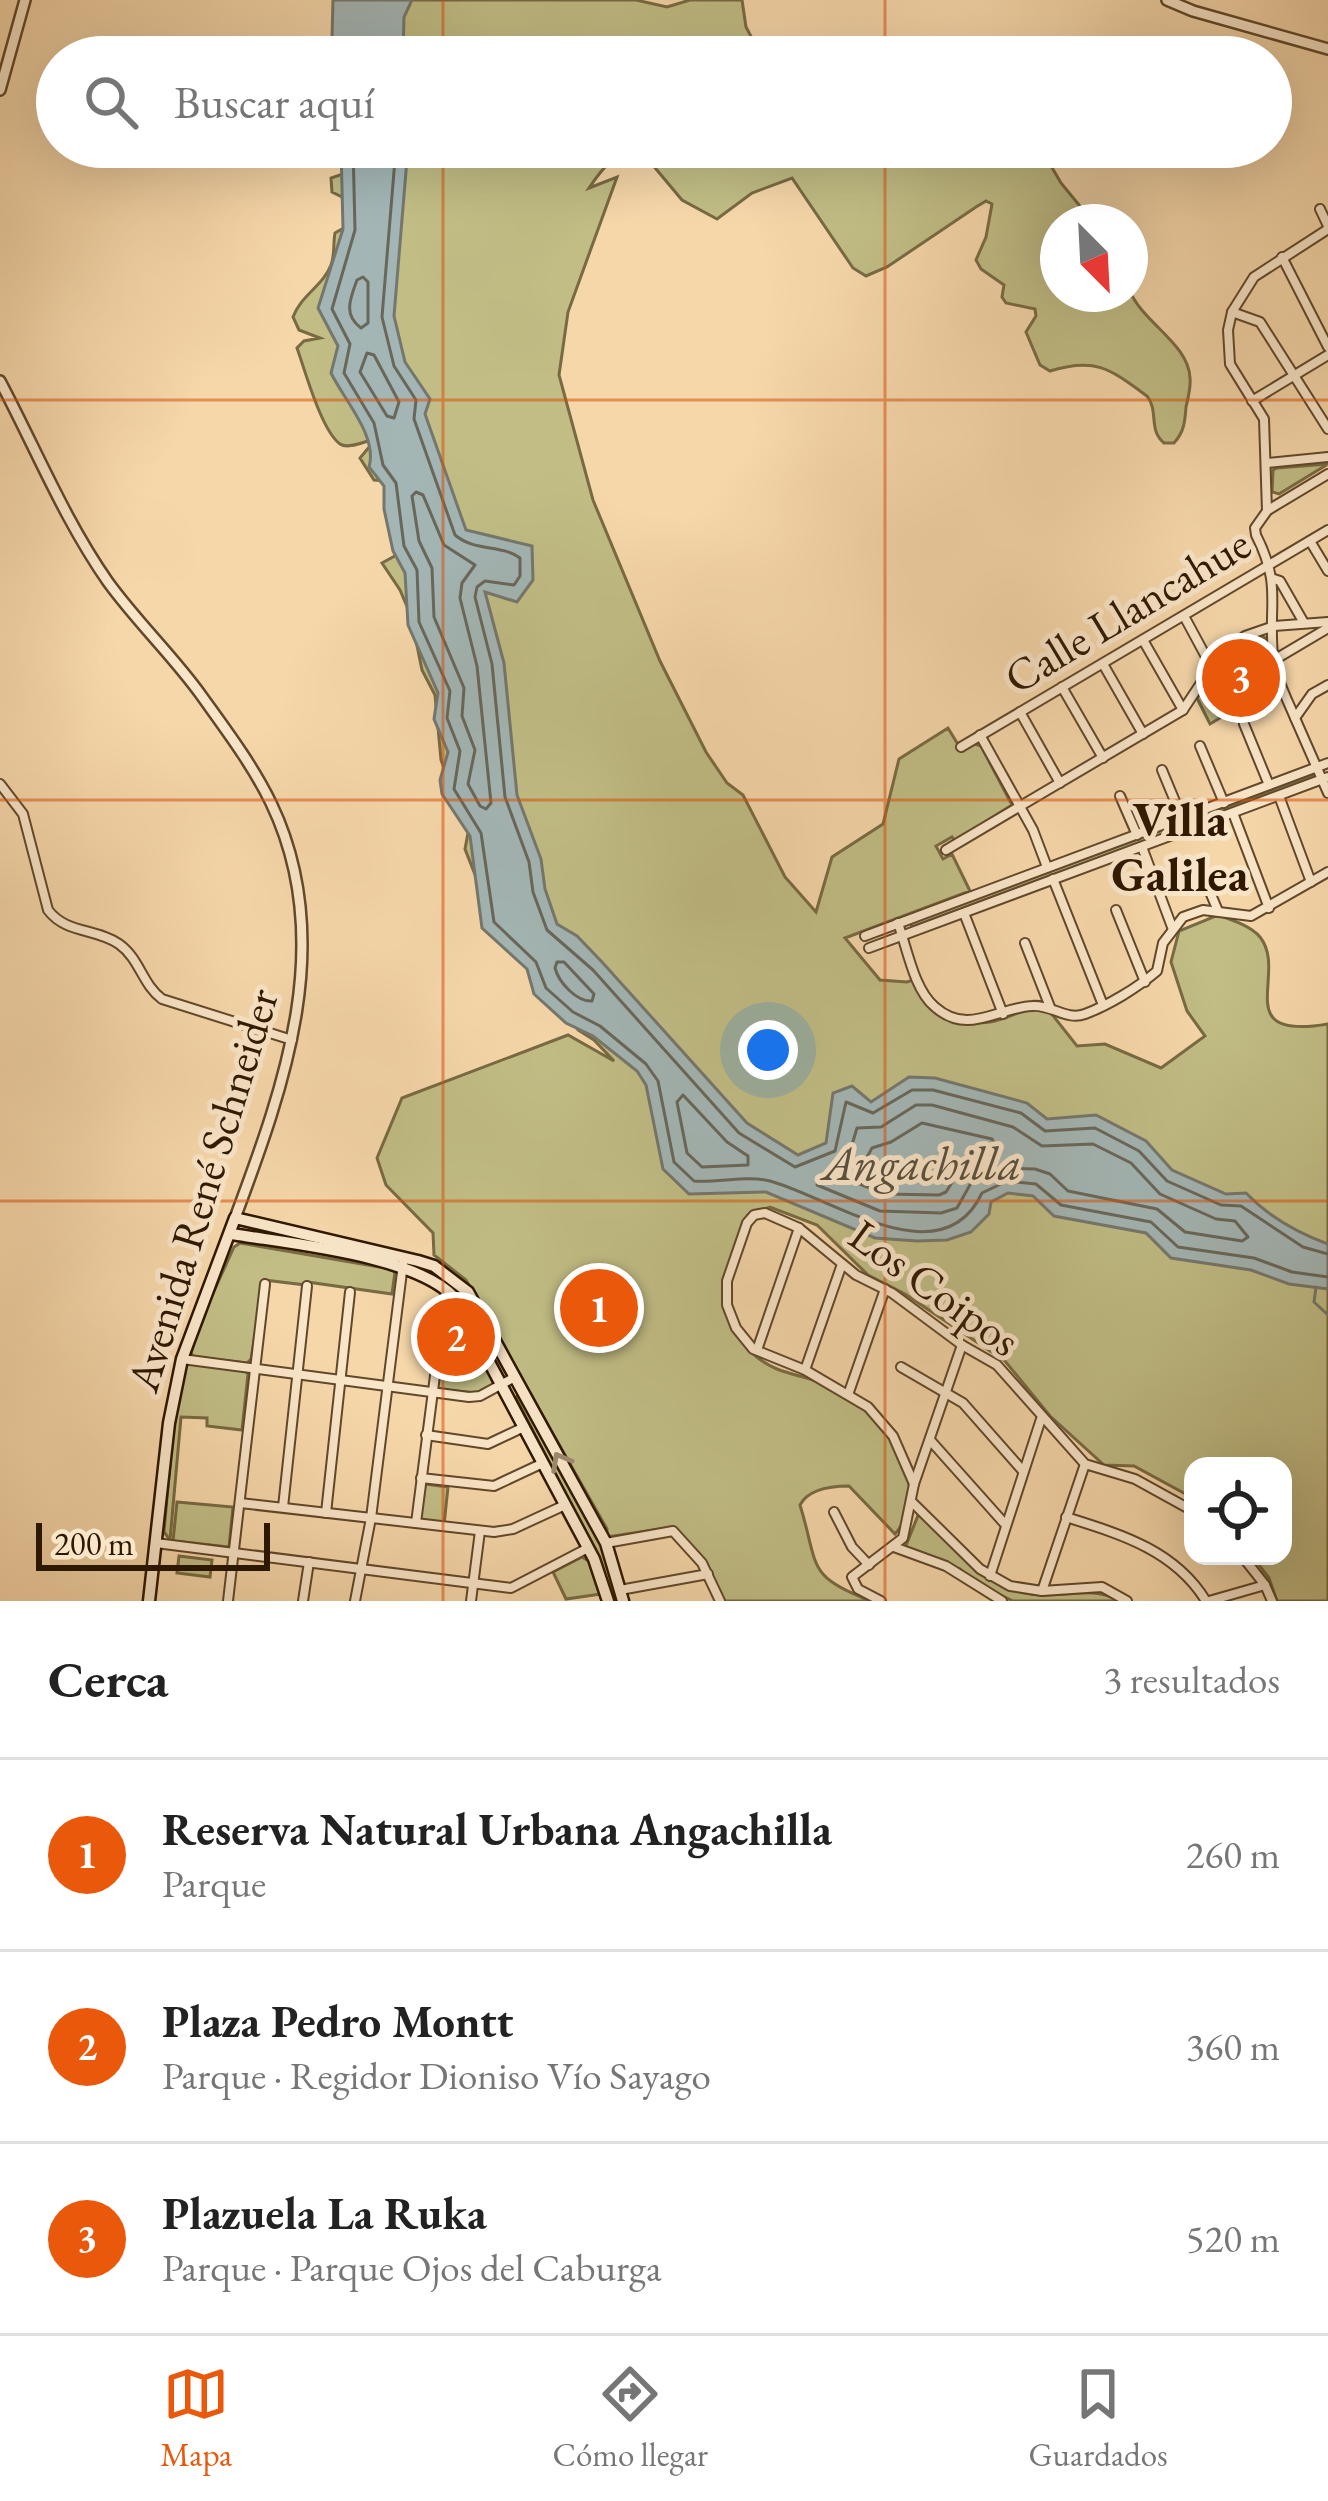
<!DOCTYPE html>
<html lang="es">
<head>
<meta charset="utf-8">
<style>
  :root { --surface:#fff; --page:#f2f2f2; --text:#222; --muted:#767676; --line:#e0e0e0; --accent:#ea580c }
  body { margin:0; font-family:"EB Garamond",serif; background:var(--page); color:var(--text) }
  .controls { position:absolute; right:36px; bottom:36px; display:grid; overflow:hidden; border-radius:24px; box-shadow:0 12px 48px #0002 }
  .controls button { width:108px; height:108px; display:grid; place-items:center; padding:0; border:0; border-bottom:3px solid var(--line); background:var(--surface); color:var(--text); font:60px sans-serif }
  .compass { position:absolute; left:1040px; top:204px; width:108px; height:108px; border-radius:50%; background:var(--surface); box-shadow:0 12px 48px #0002; rotate:156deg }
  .scale { position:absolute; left:36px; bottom:30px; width:234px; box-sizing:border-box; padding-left:12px; border:6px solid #2f1800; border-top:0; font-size:33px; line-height:42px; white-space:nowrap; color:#2f1800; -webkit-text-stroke:9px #f9e5c8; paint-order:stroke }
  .you { position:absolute; left:768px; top:1050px; width:42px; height:42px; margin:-30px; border:9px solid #fff; border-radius:50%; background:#1a73e8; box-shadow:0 0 0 18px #1a73e833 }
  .badge { display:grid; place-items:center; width:78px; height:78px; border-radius:50%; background:var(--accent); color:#fff; font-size:39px; font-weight:700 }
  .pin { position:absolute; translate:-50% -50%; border:6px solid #fff; box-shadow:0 3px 12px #0006 }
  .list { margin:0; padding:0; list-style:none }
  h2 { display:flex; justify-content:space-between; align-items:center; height:156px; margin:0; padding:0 48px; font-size:51px }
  h2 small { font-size:39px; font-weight:400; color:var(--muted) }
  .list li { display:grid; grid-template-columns:78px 1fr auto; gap:36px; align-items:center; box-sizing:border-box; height:192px; padding:0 48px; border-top:3px solid var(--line) }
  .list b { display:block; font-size:45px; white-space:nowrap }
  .list p { margin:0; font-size:39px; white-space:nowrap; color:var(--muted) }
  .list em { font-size:39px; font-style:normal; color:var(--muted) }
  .icon { flex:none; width:66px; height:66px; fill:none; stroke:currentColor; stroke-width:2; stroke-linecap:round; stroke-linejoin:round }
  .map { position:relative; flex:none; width:1328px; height:1601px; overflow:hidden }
  .search { position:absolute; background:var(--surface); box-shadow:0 12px 48px #0002; left:36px; right:36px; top:36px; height:132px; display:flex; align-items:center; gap:30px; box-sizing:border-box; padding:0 42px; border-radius:66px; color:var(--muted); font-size:45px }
  .sheet { height:732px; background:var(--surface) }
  nav { display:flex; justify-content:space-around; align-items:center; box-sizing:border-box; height:168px; border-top:3px solid var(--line); background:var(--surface); font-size:33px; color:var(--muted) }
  nav a { display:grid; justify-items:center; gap:6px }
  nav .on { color:var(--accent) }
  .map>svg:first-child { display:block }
  .green { fill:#c1bd85; stroke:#786a42; stroke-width:3 }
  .water { fill:#a3b6b5; stroke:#75776d; stroke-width:3 }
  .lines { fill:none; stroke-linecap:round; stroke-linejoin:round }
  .shore { stroke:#69675a; stroke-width:3 }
  .stream { stroke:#75776d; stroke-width:3 }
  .minor-casing { stroke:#61482a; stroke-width:12 }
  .tertiary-casing { stroke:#61482a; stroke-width:14 }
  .secondary-casing { stroke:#2f1800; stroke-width:15 }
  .minor { stroke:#f9e5c8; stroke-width:8 }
  .tertiary { stroke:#f9e5c8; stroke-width:9 }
  .secondary { stroke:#f9e5c8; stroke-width:10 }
  .oneway { stroke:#9e896e }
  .grid { fill:none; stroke:#d6520b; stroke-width:3; stroke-opacity:0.55 }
  .labels { text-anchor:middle; stroke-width:10; stroke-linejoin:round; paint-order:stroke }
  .street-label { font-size:45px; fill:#2f1800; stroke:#f9e5c8 }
  .neighbourhood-label { font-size:48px; font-weight:bold; fill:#2f1800; stroke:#f9e5c8 }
  .water-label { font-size:48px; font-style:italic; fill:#584f3f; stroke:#f9e5c8 }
</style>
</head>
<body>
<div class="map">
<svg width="1328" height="1601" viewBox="0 0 1328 1601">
  <rect width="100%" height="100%" fill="#f6d7aa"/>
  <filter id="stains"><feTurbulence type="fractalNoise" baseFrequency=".00167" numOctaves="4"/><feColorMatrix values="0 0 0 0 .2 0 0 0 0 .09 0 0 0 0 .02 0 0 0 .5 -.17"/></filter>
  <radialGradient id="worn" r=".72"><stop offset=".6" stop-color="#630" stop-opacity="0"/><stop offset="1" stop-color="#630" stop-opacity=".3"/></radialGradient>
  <g class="green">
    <polygon points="339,0 636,0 667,7 690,0 742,0 746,27 762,57 339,57"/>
    <path d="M342,147H1040L1061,183L1093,222H1058V294L1130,291C1142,322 1189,344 1190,378C1191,388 1188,398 1186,407C1185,422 1184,432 1174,443H1164C1148,430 1159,411 1147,396C1110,369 1096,357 1050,371L1040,365L1026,332L1036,316L1035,309L1006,303L1002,297L1004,285L981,269L976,260L986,237L992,204L986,201L976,207L887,267L866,276L853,268L792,178L752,193L717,219L682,200L641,151C615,152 603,167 589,188L617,177L568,312L559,375L593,500L660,661L706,752L727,783L743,795L785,877L816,912L832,857L883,824L899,759L948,728L962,751L975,744L981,746L1012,805L955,841L952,837L936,846L943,859L952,854L970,891L845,938L880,980L907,982L919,978C930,1005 958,1027 990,1022C1013,1018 1018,1008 1047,1008L1077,1046L1105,1044L1161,1068L1205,1036L1187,1011L1171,962L1179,931L1218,915C1232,920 1251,926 1260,937C1289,973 1228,1041 1328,1024V1601H1277L1269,1578L1252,1556H1283V1466H1193V1498L1134,1466L1104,1465L1050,1416L1005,1361L905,1294L868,1275L817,1225L770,1207L748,1215C725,1265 713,1342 777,1369C797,1377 819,1379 839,1390C885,1416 936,1486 895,1534L849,1486C832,1486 809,1488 800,1505C819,1566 805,1576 871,1601H723L673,1527L607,1537V1529L466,1280L434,1255L433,1233L386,1185L377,1158L402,1098L568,1035L614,1061L594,1040L578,1030L483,895L465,849L468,833L441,760L435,695L422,670L411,616L400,590L382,563L402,552L386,481L374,480L360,458L370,446L368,441C361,443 347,449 340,444C321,430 305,370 297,348L304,341L320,338L299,330L293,317C301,295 323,286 331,265C335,255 333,243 335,233L349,225L342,197L332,192L331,178L343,174Z"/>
    <polygon points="1328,464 1279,494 1272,492 1273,470 1277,468"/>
    <polygon points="1259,634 1268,640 1275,685 1210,724 1197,698 1225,657"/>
    <polygon points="1314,775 1311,780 912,927 910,922"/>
    <polygon points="240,1243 391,1269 395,1272 392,1294 307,1282 306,1285 264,1280 251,1359 247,1363 194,1357 191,1353 200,1322 234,1247"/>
    <polygon points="449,1297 494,1380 492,1385 476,1393 434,1389 445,1298"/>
    <polygon points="193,1363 245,1370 248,1374 242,1430 207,1426 207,1418 181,1417 170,1540 164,1532 174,1417 183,1366"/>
    <polygon points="519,1394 603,1547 619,1601 612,1601 597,1555 516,1398"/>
    <polygon points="425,1484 448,1487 444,1525 420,1522"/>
    <polygon points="177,1502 233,1507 229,1547 173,1541"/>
    <path d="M919,1513C951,1545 983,1588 1031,1594C1066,1599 1087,1584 1122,1601H1013L977,1584L960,1569L905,1548Z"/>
    <polygon points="179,1556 212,1560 210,1577 177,1573"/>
    <polygon points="582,1557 592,1563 601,1594 566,1599 553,1572"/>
  </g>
  <g class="water">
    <polygon points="333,0 412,0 404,17 403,57 338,57 332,39"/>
    <path d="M341,147H408L394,316L405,362L430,399L425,414L466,530L532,546L533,580L517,602L485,592L504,663L517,795L541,859L545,889L557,924L577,936L602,962L747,1123L798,1155L826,1143L833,1093L852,1086L871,1102L909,1077L935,1078L1027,1103L1047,1119L1096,1115L1146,1141L1172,1170L1226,1194L1246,1193C1268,1216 1298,1233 1328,1244V1289L1289,1284L1251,1270L1171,1258L1146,1233L1054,1216L1033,1196L1008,1193L991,1202L989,1214L971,1232L947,1240L917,1241L875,1238L766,1192L689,1194L663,1169L646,1085L637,1071L593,1036L566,1023L534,994L527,969L482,928L470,836L442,794L440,780L448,752L434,719L438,693L408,625L405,573L393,551L384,509V486L369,467C378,436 344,400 331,373L338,346L318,308L343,229Z"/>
  </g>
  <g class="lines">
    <g class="shore">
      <path d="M353,147L355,230L332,309L350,344L344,373L374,423L383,465L396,483L404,546L417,570L419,622L450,691L447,718L460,751L454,789L481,833L494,922L536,962L546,988L573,1012L600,1026L646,1064L658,1081L674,1162L694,1181C718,1183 748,1175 770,1181C830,1197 942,1279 982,1193L1007,1181L1036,1184L1061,1205L1151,1222L1178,1247L1254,1258L1292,1272L1328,1277"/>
      <path d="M396,147L382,317L394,366L416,400L414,419L455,535C475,552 501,544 520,558V576L514,585L485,581L477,587L475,597L492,664L505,797L529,862L533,892L547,930L593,970L739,1133L795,1167L835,1151L846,1102L873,1113L912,1090H933L1021,1113L1045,1131L1095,1128L1139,1151L1167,1181L1221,1205L1241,1206L1303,1247L1328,1254"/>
      <path d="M363,277L368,282V323L361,328C343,315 350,299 357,280Z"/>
      <polygon points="367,353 374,355 399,402 394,418 387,416 360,372"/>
      <polygon points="416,492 423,495 444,545 475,565 462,583 460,598 477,666 491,803 486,809 480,806 468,784 475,750 462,716 464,688 434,617 432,568 419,541 412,496"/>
      <path d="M557,962H564L594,994L592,1001C577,1002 559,983 555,968Z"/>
      <polygon points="683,1095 727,1142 748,1156 748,1165 702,1167 687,1153 677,1102"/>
      <polygon points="916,1105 932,1105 1013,1127 1042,1146 1093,1144 1131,1163 1160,1194 1216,1219 1235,1221 1248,1237 1242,1241 1185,1232 1157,1209 1068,1191 1050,1174 1035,1169 997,1168 971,1183 957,1208 941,1213 880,1211 817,1185 818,1177 848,1158 857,1128 881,1127"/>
      <polygon points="922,1123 992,1139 996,1147 962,1167 946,1192 939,1195 885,1194 857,1183 856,1177 872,1148 891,1142"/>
    </g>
    <polyline class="stream" points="1316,1287 1314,1302 1328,1315"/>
    <defs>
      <g id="minor">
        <polyline points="1320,209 1328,226"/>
        <polyline points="1282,257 1328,347"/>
        <polyline points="1232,312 1260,322 1328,429"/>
        <polyline points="1252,401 1328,355"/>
        <polyline points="1267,463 1328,457"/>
        <polyline points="1268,510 1328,474"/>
        <polyline points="1310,541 1328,571"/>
        <polyline points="1274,579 1280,581 1304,623"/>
        <polyline points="1184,616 1211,666"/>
        <polyline points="1143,640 1183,710"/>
        <polyline points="1274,660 1328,628"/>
        <polyline points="1103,664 1143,734"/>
        <polyline points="1328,685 1312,694 1295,718 1328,793"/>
        <polyline points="1062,687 1103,758"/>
        <polyline points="1020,712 1060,783"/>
        <path d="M1295,718C1286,697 1276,678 1273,655C1268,604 1282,586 1256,535L1255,528L1267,511L1264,419L1230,364L1228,330L1232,312L1254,277L1328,229"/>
        <polyline points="1244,724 1269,785"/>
        <polyline points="980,735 1033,830 1047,867"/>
        <polyline points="1200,746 1224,803"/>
        <polyline points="961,747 1328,530"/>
        <polyline points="1162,770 1182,818"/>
        <path d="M0,784L23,814L48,910C66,934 96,928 119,944C140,959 142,984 162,999L292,1040"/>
        <polyline points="1120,796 1137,835"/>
        <polyline points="1279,796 1311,882"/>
        <polyline points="1233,813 1269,908"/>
        <polyline points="1142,847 1172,927"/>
        <polyline points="946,850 1183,710 1217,659 1245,636 1274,626 1328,622"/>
        <polyline points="1202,873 1218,911"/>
        <polyline points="1053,879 1103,1005"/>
        <polyline points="1116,910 1145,982"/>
        <polyline points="964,913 1003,1014"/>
        <path d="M898,923C907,948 914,990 935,1007C968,1036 996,1008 1032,1006C1051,1004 1066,1021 1085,1014C1109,1005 1137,988 1157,971L1163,943L1183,917L1203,910L1251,916L1328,872"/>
        <polyline points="865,936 1328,763"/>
        <polyline points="1025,943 1050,1007"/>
        <polyline points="869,948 1328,777"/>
        <polyline points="757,1350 799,1228"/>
        <polyline points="182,1359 469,1397 480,1396 515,1377"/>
        <polyline points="901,1367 963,1403 1023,1471"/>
        <polyline points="805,1370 842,1264"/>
        <polyline points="849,1392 885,1289"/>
        <polyline points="426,1435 488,1444 524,1427"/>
        <polyline points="930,1440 1004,1523"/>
        <polyline points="421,1478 494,1486 543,1463"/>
        <polyline points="914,1484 893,1436 868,1407 805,1370 753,1349 736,1328 727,1305 727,1281 747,1223 754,1215 765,1213 799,1228 856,1275 892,1293 962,1345 997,1365 1085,1464 1135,1479 1193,1511"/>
        <polyline points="240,1503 494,1532 513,1529 565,1505"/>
        <polyline points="913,1503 980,1569 1010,1586 1042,1591 1102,1587 1127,1601"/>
        <polyline points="283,1507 307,1286"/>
        <polyline points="834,1512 852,1547 869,1565"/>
        <polyline points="326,1513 350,1292"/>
        <path d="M1066,1517C1120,1534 1175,1550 1206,1601"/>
        <polyline points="416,1523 446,1290"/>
        <polyline points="156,1543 511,1588 588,1548"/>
        <polyline points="606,1543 673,1531 702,1563 720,1601"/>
        <polyline points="894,1547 946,1566 1002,1601"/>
        <polyline points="1242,1556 1265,1585 1272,1601"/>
        <polyline points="990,1576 1041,1419"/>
        <polyline points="620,1590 708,1574"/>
        <polyline points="1042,1591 1085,1464"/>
        <polyline points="228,1601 265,1284"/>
        <polyline points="303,1601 309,1562"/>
        <polyline points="355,1601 371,1518 403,1264"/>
        <polyline points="471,1601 480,1531"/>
        <polyline points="881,1601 858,1589 852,1577 903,1538 914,1484 962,1345"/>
        <polyline points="1209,1601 1265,1585"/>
      </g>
      <g id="tertiary">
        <polyline points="1167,0 1193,11 1328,49"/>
        <polyline points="0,90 25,0"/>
        <path d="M0,381C36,449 64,519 108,582C137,622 173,656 201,695C226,730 252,764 271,803C337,940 285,1084 235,1218"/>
      </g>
      <g id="secondary">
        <path d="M232,1234C292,1244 415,1255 455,1298L594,1559L608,1601"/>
        <polyline points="149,1601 169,1423 182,1359 235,1218 418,1261 434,1266 468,1292 606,1543 623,1601"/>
      </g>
    </defs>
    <use href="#minor" class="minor-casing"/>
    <use href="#tertiary" class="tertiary-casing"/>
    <use href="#secondary" class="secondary-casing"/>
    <use href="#minor" class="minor"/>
    <use href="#tertiary" class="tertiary"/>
    <use href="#secondary" class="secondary"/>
  </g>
  <defs><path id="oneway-chevron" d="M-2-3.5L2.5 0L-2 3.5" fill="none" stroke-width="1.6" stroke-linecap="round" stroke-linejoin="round" transform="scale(3)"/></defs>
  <use class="oneway" href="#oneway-chevron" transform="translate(560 1461) rotate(-119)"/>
  <path class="grid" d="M443,0V57M885,0V57M443,147V1601M885,147V1601M0,400H1328M0,800H1328M0,1201H1328"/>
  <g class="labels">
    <g class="street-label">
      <text transform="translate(1127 610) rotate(-31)" y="16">Calle Llancahue</text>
      <text transform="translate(202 1190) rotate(-73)" y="16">Avenida René Schneider</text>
      <text transform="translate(935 1287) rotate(36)" y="16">Los Coipos</text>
    </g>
    <g class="neighbourhood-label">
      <text x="1180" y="836">Villa<tspan x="1180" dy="55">Galilea</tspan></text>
    </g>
    <g class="water-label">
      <text x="922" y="1180">Angachilla</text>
    </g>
  </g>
  <rect width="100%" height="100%" filter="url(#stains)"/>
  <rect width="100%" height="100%" fill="url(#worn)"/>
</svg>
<div class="controls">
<button><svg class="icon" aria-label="locate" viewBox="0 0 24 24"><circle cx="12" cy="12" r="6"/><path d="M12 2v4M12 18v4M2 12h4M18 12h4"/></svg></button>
</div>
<svg class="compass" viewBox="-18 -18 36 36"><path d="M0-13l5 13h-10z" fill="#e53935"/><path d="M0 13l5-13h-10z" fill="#767676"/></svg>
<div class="scale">200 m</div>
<div class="you"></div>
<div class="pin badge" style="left:599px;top:1308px">1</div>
<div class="pin badge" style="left:456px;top:1337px">2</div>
<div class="pin badge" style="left:1241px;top:678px">3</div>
<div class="search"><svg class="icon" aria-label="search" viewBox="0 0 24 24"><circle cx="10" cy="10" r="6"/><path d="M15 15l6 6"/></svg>Buscar aquí</div>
</div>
<section class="sheet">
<h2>Cerca<small>3 resultados</small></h2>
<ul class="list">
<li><span class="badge">1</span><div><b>Reserva Natural Urbana Angachilla</b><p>Parque</p></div><em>260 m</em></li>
<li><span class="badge">2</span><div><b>Plaza Pedro Montt</b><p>Parque · Regidor Dioniso Vío Sayago</p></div><em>360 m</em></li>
<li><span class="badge">3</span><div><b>Plazuela La Ruka</b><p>Parque · Parque Ojos del Caburga</p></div><em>520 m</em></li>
</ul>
</section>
<nav>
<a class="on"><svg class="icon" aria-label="map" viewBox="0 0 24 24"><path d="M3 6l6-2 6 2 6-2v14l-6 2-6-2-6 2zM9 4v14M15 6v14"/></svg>Mapa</a>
<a><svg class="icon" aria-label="directions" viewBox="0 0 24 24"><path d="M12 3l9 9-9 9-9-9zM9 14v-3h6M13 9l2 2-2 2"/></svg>Cómo llegar</a>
<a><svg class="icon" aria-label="saved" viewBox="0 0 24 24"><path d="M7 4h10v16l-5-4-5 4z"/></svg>Guardados</a>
</nav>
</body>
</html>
